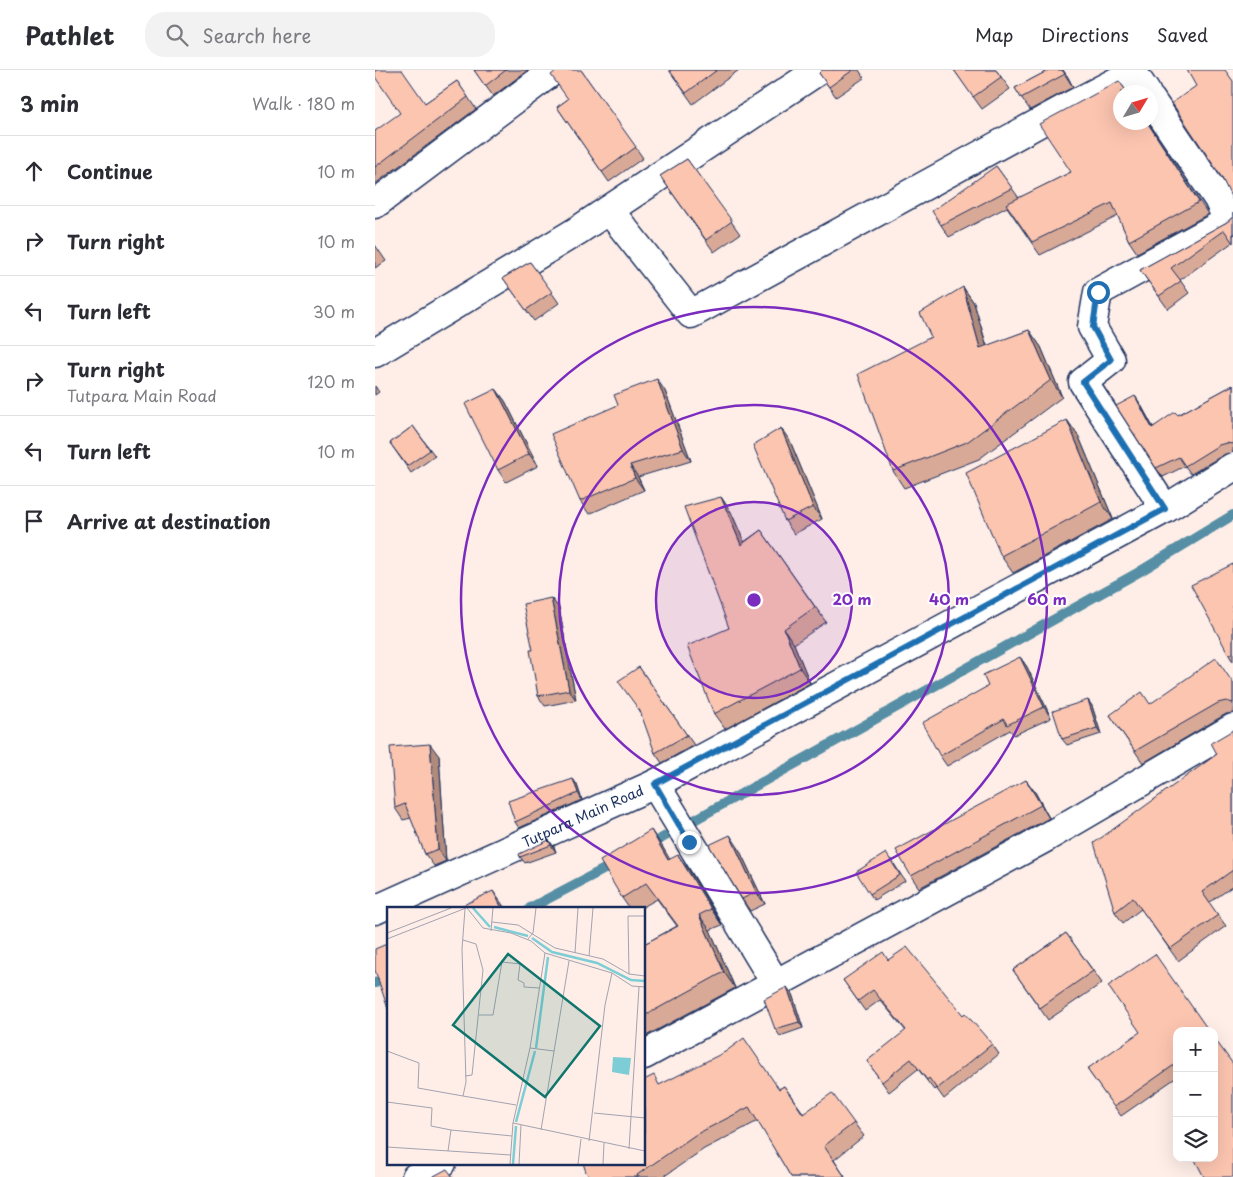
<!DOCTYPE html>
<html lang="en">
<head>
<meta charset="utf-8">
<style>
  :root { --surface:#fff; --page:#f2f2f3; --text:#2b2b33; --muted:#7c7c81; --line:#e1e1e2 }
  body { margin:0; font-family:"Playpen Sans",sans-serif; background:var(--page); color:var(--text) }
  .controls { position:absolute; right:15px; bottom:15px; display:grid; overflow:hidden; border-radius:10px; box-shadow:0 5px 20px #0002 }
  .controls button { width:45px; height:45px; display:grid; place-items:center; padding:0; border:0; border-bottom:1px solid var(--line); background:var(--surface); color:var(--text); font:25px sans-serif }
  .compass { position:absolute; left:738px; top:15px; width:45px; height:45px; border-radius:50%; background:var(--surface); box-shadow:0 5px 20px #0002; rotate:52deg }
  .stop { position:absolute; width:15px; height:15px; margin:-11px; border:4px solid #1f6fb2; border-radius:50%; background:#fff }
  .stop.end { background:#1f6fb2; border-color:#fff; box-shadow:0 1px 5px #0008 }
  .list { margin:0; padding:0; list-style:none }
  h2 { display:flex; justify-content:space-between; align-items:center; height:65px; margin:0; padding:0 20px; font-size:21px }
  h2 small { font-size:16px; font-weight:400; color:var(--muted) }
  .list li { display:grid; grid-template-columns:32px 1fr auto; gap:15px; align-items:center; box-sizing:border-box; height:70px; padding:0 20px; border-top:1px solid var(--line) }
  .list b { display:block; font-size:19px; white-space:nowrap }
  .list p { margin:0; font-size:16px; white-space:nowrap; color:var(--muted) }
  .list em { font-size:16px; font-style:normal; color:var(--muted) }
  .icon { flex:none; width:28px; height:28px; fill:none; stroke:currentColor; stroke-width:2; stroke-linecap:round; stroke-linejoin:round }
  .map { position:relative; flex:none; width:858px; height:1107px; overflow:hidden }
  header { display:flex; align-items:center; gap:30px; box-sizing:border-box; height:70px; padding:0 25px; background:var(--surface); border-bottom:1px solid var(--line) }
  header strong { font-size:24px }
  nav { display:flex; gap:28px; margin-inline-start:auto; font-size:18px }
  .search { width:350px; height:45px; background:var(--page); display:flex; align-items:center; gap:12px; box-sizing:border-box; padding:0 18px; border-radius:20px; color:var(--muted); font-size:19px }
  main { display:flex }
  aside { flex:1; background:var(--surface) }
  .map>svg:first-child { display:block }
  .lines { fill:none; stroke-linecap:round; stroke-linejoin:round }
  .stream { stroke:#558ea5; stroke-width:10 }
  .minor-casing { stroke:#1b2f5e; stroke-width:31 }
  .minor { stroke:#fff; stroke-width:28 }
  .wall { fill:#d9a997; stroke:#1b2f5e }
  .shaded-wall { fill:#b08a7b; stroke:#1b2f5e }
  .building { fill:#fcc5b0; stroke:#1b2f5e }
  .route { stroke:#1f6fb2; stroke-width:6 }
  .ring { fill:none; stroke:#7b2cbf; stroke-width:2.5 }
  .labels { text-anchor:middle; stroke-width:4; stroke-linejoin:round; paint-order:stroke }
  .street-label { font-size:14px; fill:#1b2f5e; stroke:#fff }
  .inset-river { fill:none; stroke:#7ccdd5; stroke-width:2.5 }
  .inset-road { fill:none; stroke:#a3a2b0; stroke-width:1 }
  .view { fill:#0f766e; fill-opacity:0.15; stroke:#0f766e; stroke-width:2.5 }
  .inset-edge { fill:none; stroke:#1b2f5e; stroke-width:2.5 }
  .centre { fill:#7b2cbf; stroke:#fff; stroke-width:2.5 }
  .ring-label { font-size:15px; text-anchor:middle; font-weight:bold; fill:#7b2cbf; stroke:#fff; stroke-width:4; stroke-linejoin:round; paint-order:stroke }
</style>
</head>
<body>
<header>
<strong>Pathlet</strong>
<div class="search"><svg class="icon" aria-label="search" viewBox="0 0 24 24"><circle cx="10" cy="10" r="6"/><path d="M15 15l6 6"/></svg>Search here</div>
<nav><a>Map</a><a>Directions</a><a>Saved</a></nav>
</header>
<main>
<aside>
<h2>3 min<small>Walk · 180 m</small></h2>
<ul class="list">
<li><svg class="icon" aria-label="ahead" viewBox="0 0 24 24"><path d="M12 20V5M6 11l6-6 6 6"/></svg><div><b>Continue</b></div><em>10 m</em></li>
<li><svg class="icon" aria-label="right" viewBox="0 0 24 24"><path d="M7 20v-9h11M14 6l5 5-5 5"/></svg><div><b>Turn right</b></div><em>10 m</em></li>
<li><svg class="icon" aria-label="left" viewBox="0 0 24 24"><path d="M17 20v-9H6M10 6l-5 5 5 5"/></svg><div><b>Turn left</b></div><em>30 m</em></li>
<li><svg class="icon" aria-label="right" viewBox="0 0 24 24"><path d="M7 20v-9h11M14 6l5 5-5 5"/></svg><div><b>Turn right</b><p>Tutpara Main Road</p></div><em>120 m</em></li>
<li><svg class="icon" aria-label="left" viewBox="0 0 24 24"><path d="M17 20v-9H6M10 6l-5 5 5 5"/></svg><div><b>Turn left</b></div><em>10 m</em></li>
<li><svg class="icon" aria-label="arrive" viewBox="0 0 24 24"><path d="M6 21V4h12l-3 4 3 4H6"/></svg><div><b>Arrive at destination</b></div></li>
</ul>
</aside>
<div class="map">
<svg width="858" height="1107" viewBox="0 0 858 1107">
  <rect width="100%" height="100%" fill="#feeee7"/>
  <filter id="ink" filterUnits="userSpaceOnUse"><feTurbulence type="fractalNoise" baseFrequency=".02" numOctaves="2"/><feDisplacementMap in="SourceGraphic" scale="10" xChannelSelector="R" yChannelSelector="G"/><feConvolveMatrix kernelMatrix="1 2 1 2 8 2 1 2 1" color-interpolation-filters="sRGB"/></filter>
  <g filter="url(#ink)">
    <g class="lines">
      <g class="stream">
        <polyline points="271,777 764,502 858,445"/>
        <polyline points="155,838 241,793"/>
        <polyline points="0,913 14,908"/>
      </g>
      <defs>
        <g id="minor">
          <polyline points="776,30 843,129 853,151 723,222 717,257 736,290 708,312 790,439"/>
          <polyline points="0,134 179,0"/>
          <polyline points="234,140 316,244 691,38 758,3 771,22"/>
          <polyline points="0,283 202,161 444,0"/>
          <polyline points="280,714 401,914"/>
          <path id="s1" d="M0,840L280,714L790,439L858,397"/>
          <polyline points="269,985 672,767 858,658"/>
          <polyline points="41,1107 67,1093"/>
        </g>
      </defs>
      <use href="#minor" class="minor-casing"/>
      <use href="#minor" class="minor"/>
    </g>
    <g class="wall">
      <polygon points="99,0 153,0 118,26"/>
      <polygon points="206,0 268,88 234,112 182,37 193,29"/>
      <polygon points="294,0 364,0 318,34"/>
      <polygon points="447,0 484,0 489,8 461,27 444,3"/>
      <polygon points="579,0 621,0 635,19 607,39"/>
      <polygon points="674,0 688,0 698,17 655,40 640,18"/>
      <polygon points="82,11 101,39 0,114 0,61 50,33"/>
      <polygon points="744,11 752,22 746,22 746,52 772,52 833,144 762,183 754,171 743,146 665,185 632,137 574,167 566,155 621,96 644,128 696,102"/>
      <polygon points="312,89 365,164 339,182 285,106"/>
      <polygon points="858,147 858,172 805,210 814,223 793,239 765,200 852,152"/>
      <polygon points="0,175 11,191 0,198"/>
      <polygon points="155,192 184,233 159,251 128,208"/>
      <polygon points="588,217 599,233 612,276 654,260 666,277 687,327 604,389 529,418 518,401"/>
      <polygon points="858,315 858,382 850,384 816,404 810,396 788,407 781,398 760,326 766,335 778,357 803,345"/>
      <polygon points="0,316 4,322 0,325"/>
      <polygon points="121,319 130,331 163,396 131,412 123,400"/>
      <polygon points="290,321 316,391 263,407 269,420 214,444 205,431"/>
      <polygon points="692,350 704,367 738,449 638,503 626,486"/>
      <polygon points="38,356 60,386 36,403 15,373"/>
      <polygon points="415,371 447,449 419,464 410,451"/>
      <polygon points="346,427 356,442 369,472 386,460 451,552 419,574 435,613 350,659 339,644 354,558"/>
      <polygon points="858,494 858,592 854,585"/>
      <polygon points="176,528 184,538 201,630 170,636 163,626 158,580"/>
      <polygon points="645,587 652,597 676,648 639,665 635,660 572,696 565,686 613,616"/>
      <polygon points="264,597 319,675 287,693 280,683"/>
      <polygon points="858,613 858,643 851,644 768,693 735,645"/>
      <polygon points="713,630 717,636 726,664 692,675 687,669"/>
      <polygon points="858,660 858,816 834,833 851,856 803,891 766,839 748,853 740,842 842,684"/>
      <polygon points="64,686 71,791 59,796 50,784 36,748 28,750 20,738"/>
      <polygon points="198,709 202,715 207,730 144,758 140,752"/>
      <polygon points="651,710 660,722 674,748 544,818 536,806"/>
      <polygon points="174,770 179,777 181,782 150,793 145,787"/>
      <polygon points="287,776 294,789 314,800 347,855 335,860 360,918 269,967 269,874 302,856 282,829 266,838 254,838 247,828"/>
      <polygon points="363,777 390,834 375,841 367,829"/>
      <polygon points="516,789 530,811 499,830 495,824"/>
      <polygon points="691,863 727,913 673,950 638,900"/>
      <polygon points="513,890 588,945 617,974 624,984 569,1029 561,1018 559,1020 543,999 514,1022 492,991 531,961 505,930 490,941 468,910"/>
      <polygon points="417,924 428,958 405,966 400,959"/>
      <polygon points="802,961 802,1007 746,1046 712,999"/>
      <polygon points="285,1015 404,1019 409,1016 429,1044 479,1053 489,1066 459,1090 470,1107 416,1107 383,1051 329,1079 288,1107 214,1107"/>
    </g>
    <g class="shaded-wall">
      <polygon points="687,0 688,0 693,7 698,17"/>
      <polygon points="588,217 599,233 617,295 605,278"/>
      <polygon points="654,260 666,277 687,327 676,310"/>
      <polygon points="282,309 290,321 316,391 308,379"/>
      <polygon points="121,319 130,331 163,396 154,384"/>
      <polygon points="760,326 766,335 783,367 777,358"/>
      <polygon points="692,350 704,367 738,449 726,432"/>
      <polygon points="406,358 415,371 447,449 438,437"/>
      <polygon points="255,395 263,407 269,420 260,408"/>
      <polygon points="346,427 356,442 377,489 366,475"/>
      <polygon points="176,528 184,538 201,630 194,620"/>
      <polygon points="409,559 419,574 435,613 425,598"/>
      <polygon points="645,587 652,597 676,648 669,637"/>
      <polygon points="713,630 717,636 726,664 722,658"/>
      <polygon points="55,674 64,686 71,791 63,779"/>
      <polygon points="198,709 202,715 207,730 203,723"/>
      <polygon points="651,710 660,722 674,748 666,735"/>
      <polygon points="276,760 287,776 304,805 293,790"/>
      <polygon points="355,765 363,777 390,834 381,822"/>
      <polygon points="174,770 179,777 181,782 176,775"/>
      <polygon points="303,785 314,800 347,855 336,839"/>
      <polygon points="118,821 130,838 127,838"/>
      <polygon points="324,845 335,860 360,918 349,902"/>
      <polygon points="412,917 417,924 428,958 424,952"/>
    </g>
    <g class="building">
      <polygon points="0,0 27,0 50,33 82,11 93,27 0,97 0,61 25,43 0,7"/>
      <polygon points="99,0 131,0 110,16"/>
      <polygon points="182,0 206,0 261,77 227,102 182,37 193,29 176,5"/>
      <polygon points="294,0 342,0 311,23"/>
      <polygon points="447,0 478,0 454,17 444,3"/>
      <polygon points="579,0 621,0 626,7 598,27"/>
      <polygon points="674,0 687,0 690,4 646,28 640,18"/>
      <polygon points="812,0 850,0 858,11 858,131 847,108 797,33 821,16"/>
      <polygon points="744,11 752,22 746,22 746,52 772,52 824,132 754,171 737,133 657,172 631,134 696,102 664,54"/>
      <polygon points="312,89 357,151 331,170 285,106"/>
      <polygon points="621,96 637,118 566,155 557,141"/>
      <polygon points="858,143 858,173 849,160 796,198 806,211 784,226 765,200 852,152 858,147"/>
      <polygon points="155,192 177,222 151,240 128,208"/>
      <polygon points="588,217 605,278 654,260 676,310 592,372 518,401 483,304 556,267 545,243"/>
      <polygon points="282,309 308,379 255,395 260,408 205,431 176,364 243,335 239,325"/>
      <polygon points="858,315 858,374 851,373 844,375 810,396 804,387 781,398 741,336 760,326 777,358 800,342 803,345"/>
      <polygon points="121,319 154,384 123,400 90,334"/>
      <polygon points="692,350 726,432 626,486 591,403"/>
      <polygon points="38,356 55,380 32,396 15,373"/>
      <polygon points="406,358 438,437 410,451 378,375"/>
      <polygon points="346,427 366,475 386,460 440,537 409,559 425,598 339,644 312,576 354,558 309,437"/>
      <polygon points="858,494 858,583 854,585 816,515"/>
      <polygon points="176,528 194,620 163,626 155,580 158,580 148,534"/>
      <polygon points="645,587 669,637 632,655 629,649 565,686 547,653 613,616 608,605"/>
      <polygon points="841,588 858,613 858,633 851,631 843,633 760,681 735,645 767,622 775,634"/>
      <polygon points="264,597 312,665 280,683 265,641 243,611"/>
      <polygon points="713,630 722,658 687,669 678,641"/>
      <polygon points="858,660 858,800 827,822 843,845 795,879 758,828 740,842 719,773 842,684 836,673"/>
      <polygon points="55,674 63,779 50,784 30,734 20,738 15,677"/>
      <polygon points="198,709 203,723 140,752 133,731"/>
      <polygon points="651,710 666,735 536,806 521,780"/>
      <polygon points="276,760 293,790 303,785 336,839 324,845 349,902 269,946 269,874 303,856 271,813 247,828 225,791"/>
      <polygon points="355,765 381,822 367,829 334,775"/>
      <polygon points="174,770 176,775 145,787 144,784"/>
      <polygon points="511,783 525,805 495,824 481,802"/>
      <polygon points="118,821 127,838 82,838"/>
      <polygon points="691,863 718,901 665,938 638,900"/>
      <polygon points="14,873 14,942 0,900 0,879"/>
      <polygon points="532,877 588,945 590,943 617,974 562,1019 554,1008 552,1010 536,989 507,1012 492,991 531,960 498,920 483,931 468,910 508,882 513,890"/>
      <polygon points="780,884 834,961 802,961 802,993 739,1037 712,999 765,962 733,916"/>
      <polygon points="412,917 424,952 400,959 389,929"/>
      <polygon points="369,968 404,1019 409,1016 428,1044 457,1023 479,1053 449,1076 470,1107 416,1107 374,1037 320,1065 262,1105 263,1107 215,1107 211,1102 208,1093 269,1093 269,1010 279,1005 284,1015 350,982"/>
      <polygon points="839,968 858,994 858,1107 829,1107 819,1088 839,1088"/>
      <polygon points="802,1052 802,1058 799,1054"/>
      <polygon points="72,1099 78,1107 57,1107"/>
    </g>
  </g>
  <g class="lines" filter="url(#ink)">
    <polyline class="route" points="314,772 280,714 790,439 708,312 736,290 718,257 723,222"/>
  </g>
  <circle cx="379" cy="530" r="98" fill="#7b2cbf" fill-opacity=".12"/>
  <g class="ring">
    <circle cx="379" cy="530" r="98"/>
    <circle cx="379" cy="530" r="195"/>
    <circle cx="379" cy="530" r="293"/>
  </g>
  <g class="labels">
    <g class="street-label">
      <text dy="5" stroke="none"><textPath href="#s1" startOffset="228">Tutpara Main Road</textPath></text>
    </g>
  </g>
  <g transform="translate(12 837)">
    <rect width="258" height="258" fill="#feeee7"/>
    <path d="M226,150L244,151L242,168L225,165Z" fill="#7ccdd5"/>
    <path class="inset-river" d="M86,1L103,20M107,20L141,29M145,31L165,45L210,56L244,73L258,74M149,141L161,50M129,215L148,144M126,257L129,219"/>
    <path class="inset-road" d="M80,1L96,21L124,26L144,34L158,46L143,141L126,216L123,257M78,2L75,42L79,175L76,189L129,198M105,15L131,18L168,41L216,52L242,67L258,69M104,24L106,1M0,26L64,1M0,32L79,1M141,32L146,26L149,1M76,33L89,37L96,63L85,168L78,169M158,46L225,66L245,79L258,80M188,46L191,1M202,49L206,1M242,67L241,9H258M92,108H106L115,55L133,57L131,73L137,76V80L153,81M143,141L167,144M0,144L32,156L31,181L76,189M0,195L45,201L44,219L64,223L61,244M207,206L258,211M126,216L258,244M64,223L125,229M154,223L182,54M202,234L218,98L225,66M0,240L124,248M242,242L252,80M132,257L134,218M191,257L194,232M216,257L217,236"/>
    <path class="view" d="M121,47L213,119L158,190L66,118Z"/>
    <rect width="258" height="258" class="inset-edge"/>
  </g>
  <circle cx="379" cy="530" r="8" class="centre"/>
  <g class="ring-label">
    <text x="477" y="535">20 m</text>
    <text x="574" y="535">40 m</text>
    <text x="672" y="535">60 m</text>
  </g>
</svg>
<div class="controls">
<button>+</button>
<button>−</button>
<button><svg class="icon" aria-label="layers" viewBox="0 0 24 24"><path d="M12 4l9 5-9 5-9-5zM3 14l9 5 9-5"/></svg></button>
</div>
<svg class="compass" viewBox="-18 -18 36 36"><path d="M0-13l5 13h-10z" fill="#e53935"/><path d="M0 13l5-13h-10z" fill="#7c7c81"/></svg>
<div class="stop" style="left:723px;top:222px"></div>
<div class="stop end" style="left:314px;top:772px"></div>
</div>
</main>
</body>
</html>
